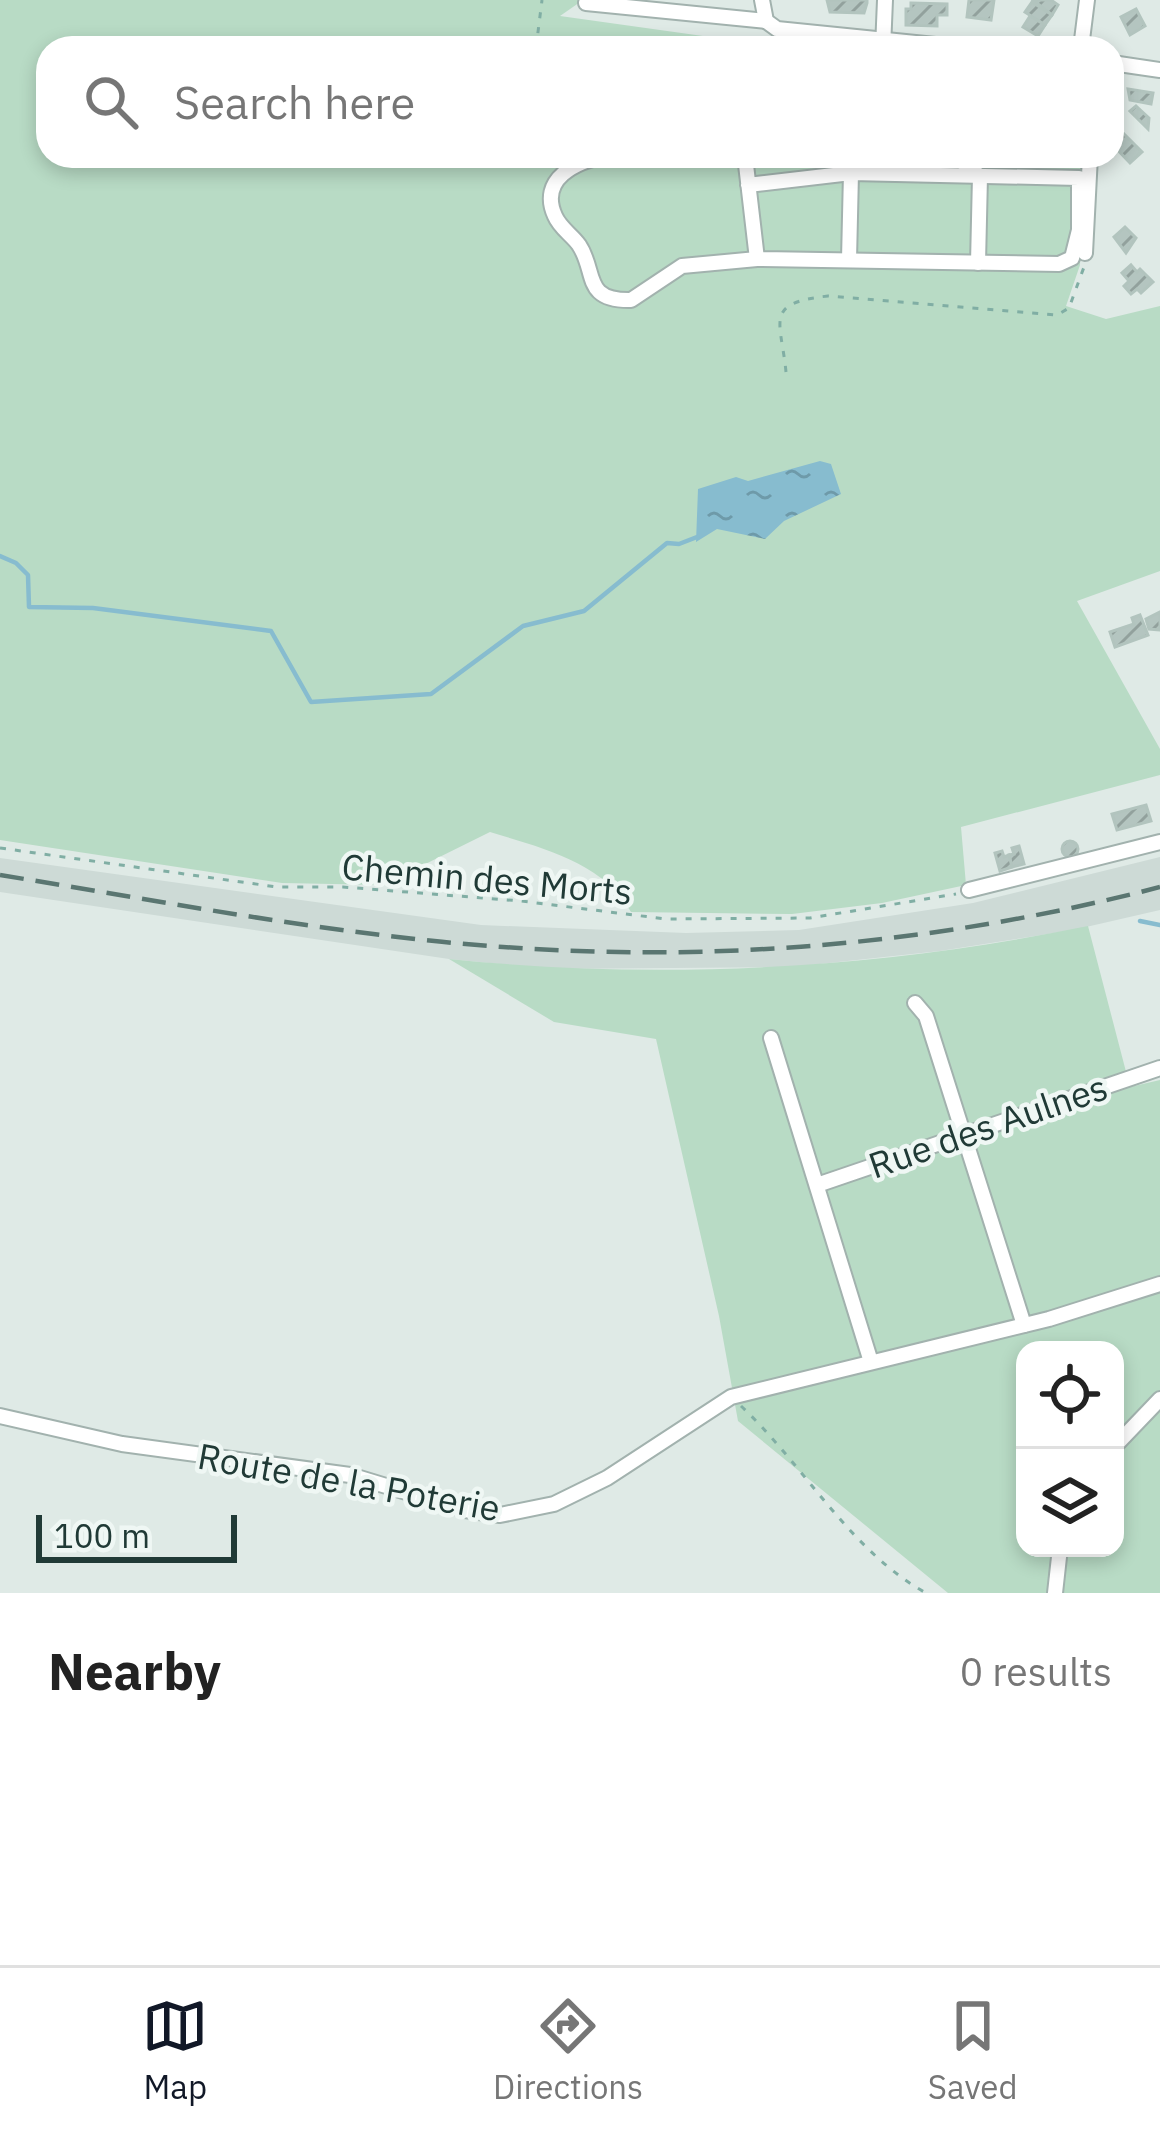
<!DOCTYPE html>
<html lang="en">
<head>
<meta charset="utf-8">
<style>
  :root { --surface:#fff; --page:#f6f6f6; --text:#222; --muted:#767676; --line:#e0e0e0; --accent:#111827 }
  body { margin:0; font-family:"IBM Plex Sans",sans-serif; background:var(--page); color:var(--text) }
  .controls { position:absolute; right:36px; bottom:36px; display:grid; overflow:hidden; border-radius:24px; box-shadow:0 6px 18px #0003 }
  .controls button { width:108px; height:108px; display:grid; place-items:center; padding:0; border:0; border-bottom:3px solid var(--line); background:var(--surface); color:var(--text); font:60px sans-serif }
  .scale { position:absolute; left:36px; bottom:30px; width:201px; box-sizing:border-box; padding-left:12px; border:6px solid #203a36; border-top:0; font-size:33px; line-height:42px; white-space:nowrap; color:#203a36; -webkit-text-stroke:9px #eff7f4; paint-order:stroke }
  .list { margin:0; padding:0; list-style:none }
  h2 { display:flex; justify-content:space-between; align-items:center; height:156px; margin:0; padding:0 48px; font-size:51px }
  h2 small { font-size:39px; font-weight:400; color:var(--muted) }
  .icon { flex:none; width:66px; height:66px; fill:none; stroke:currentColor; stroke-width:2; stroke-linecap:round; stroke-linejoin:round }
  .map { position:relative; flex:none; width:1160px; height:1593px; overflow:hidden }
  .search { position:absolute; background:var(--surface); box-shadow:0 6px 18px #0003; left:36px; right:36px; top:36px; height:132px; display:flex; align-items:center; gap:30px; box-sizing:border-box; padding:0 42px; border-radius:36px; color:var(--muted); font-size:45px }
  .sheet { height:372px; background:var(--surface) }
  nav { display:flex; justify-content:space-around; align-items:center; box-sizing:border-box; height:168px; border-top:3px solid var(--line); background:var(--surface); font-size:33px; color:var(--muted) }
  nav a { display:grid; justify-items:center; gap:6px }
  nav .on { color:var(--accent) }
  .map>svg:first-child { display:block }
  .built { fill:#cddad6 }
  .green { fill:#b8dbc5; fill-rule:evenodd }
  .water { fill:url(#water-ripples) }
  .lines { fill:none; stroke-linecap:round; stroke-linejoin:round }
  .stream { stroke:#87bccf; stroke-width:4.5 }
  .building { fill:url(#building-hatch); stroke:#b2c4be; stroke-width:3 }
  .minor-casing { stroke:#a2b2ae; stroke-width:18 }
  .path { stroke:#80aea4; stroke-width:3; stroke-dasharray:6 9; stroke-linecap:butt }
  .minor { stroke:#fff; stroke-width:14 }
  .rail { stroke:#5a7671; stroke-width:4.5; stroke-dasharray:24 12; stroke-linecap:butt }
  .labels { text-anchor:middle; stroke-width:9; stroke-linejoin:round; paint-order:stroke }
  .street-label { font-size:36px; fill:#203a36; stroke:#eff7f4 }
</style>
</head>
<body>
<div class="map">
<svg width="1160" height="1593" viewBox="0 0 1160 1593">
  <defs>
    <pattern id="water-ripples" width="26" height="14" patternUnits="userSpaceOnUse" patternTransform="scale(3)"><rect width="26" height="14" fill="#87bccf"/><path d="M2 4q2-2 4 0t4 0M15 11q2-2 4 0t4 0" fill="none" stroke="#6e9aa9"/></pattern>
    <pattern id="building-hatch" width="6" height="6" patternUnits="userSpaceOnUse" patternTransform="scale(3)"><rect width="6" height="6" fill="#b4c5c0"/><path d="M-1 1l2-2M0 6l6-6M5 7l2-2" fill="none" stroke="#92a19d"/></pattern>
  </defs>
  <rect width="100%" height="100%" fill="#dfeae6"/>
  <polygon class="built" points="1160,857 1160,910 1073,930 940,951 792,967 550,969 449,959 0,892 0,858 481,925 686,933 799,930 973,903"/>
  <g class="green">
    <path d="M0,0H583L560,16L710,37L842,48H48V156H1083L1080,265L1066,306L1106,319L1160,306V571L1077,601L1160,749V775L961,827L966,885L882,903L792,914L631,912C603,862 542,848 490,832L383,885L282,883L0,840Z"/>
    <path d="M1088,926L1130,1087L1160,1080V1593H948L738,1421L719,1316L656,1039L554,1022L449,959C662,981 878,969 1088,926ZM1025,1350H1115V1548H1025Z"/>
  </g>
  <polygon class="water" points="820,461 831,464 841,494 784,521 765,539 717,529 696,542 698,489 736,477 748,481"/>
  <g class="lines">
    <g class="stream">
      <polyline points="0,556 16,563 28,575 29,607 93,608 271,631 311,702 431,694 523,626 584,611 667,543 679,544 697,537"/>
      <polyline points="1140,921 1160,925"/>
    </g>
  </g>
  <g class="building">
    <polygon points="827,0 867,0 867,3 864,13 830,12"/>
    <polygon points="969,0 994,0 991,20 967,17"/>
    <polygon points="1033,0 1051,0 1058,5 1052,15"/>
    <polygon points="1032,2 1052,15 1045,25 1025,12"/>
    <polygon points="911,3 947,4 947,15 937,15 937,26 906,25 906,9 911,9"/>
    <polygon points="1136,9 1145,26 1130,35 1121,17"/>
    <polygon points="1030,16 1045,25 1038,36 1023,27"/>
    <polygon points="1128,89 1153,93 1151,104 1130,100"/>
    <polygon points="1136,106 1149,118 1148,129 1130,111"/>
    <polygon points="1121,131 1142,152 1130,163 1112,144"/>
    <rect x="861" y="156" width="41" height="12"/>
    <polygon points="1125,227 1136,238 1126,253 1114,237"/>
    <polygon points="1131,265 1137,272 1140,269 1153,282 1141,293 1137,289 1131,294 1124,286 1129,281 1122,273"/>
    <polygon points="1160,612 1160,630 1149,629 1146,619"/>
    <polygon points="1140,615 1148,635 1115,647 1110,632 1134,624 1132,618"/>
    <polygon points="1146,805 1151,821 1117,830 1112,814"/>
    <circle cx="1070" cy="849" r="8"/>
    <polygon points="1019,846 1024,864 1012,867 1009,855 1014,854 1012,848"/>
    <polygon points="1002,851 1004,857 1009,855 1012,867 1000,871 995,853"/>
  </g>
  <g class="lines">
    <defs>
      <g id="minor">
        <polyline points="762,0 766,21 777,29 965,48"/>
        <polyline points="586,3 766,21"/>
        <polyline points="883,48 885,0"/>
        <polyline points="1081,48 1087,0"/>
        <polyline points="1112,63 1160,70"/>
        <path d="M606,156C576,161 538,179 555,216C560,228 572,235 579,245C597,272 582,301 631,300L682,266L757,259"/>
        <polyline points="745,156 757,259 1059,264 1072,258 1079,230 1079,178 851,173 748,185"/>
        <polyline points="954,156 980,176 978,263"/>
        <polyline points="1085,253 1090,156"/>
        <polyline points="849,260 851,173"/>
        <polyline points="969,890 1160,842"/>
        <polyline points="915,1003 926,1016 1024,1325"/>
        <polyline points="771,1038 871,1362"/>
        <polyline points="817,1185 1160,1068"/>
        <polyline points="0,1416 122,1444 350,1475 465,1510 500,1515 554,1504 607,1478 731,1397 1049,1319 1160,1284"/>
        <polyline points="1115,1446 1160,1399"/>
        <polyline points="1055,1593 1060,1548"/>
      </g>
    </defs>
    <use href="#minor" class="minor-casing"/>
    <g class="path">
      <polyline points="536,48 542,0"/>
      <path d="M786,372C781,320 763,303 828,296L1057,315L1069,308L1084,267"/>
      <polyline points="0,848 277,887 343,887 521,901 666,919 810,918 956,894"/>
      <path d="M741,1406C804,1465 850,1551 926,1593"/>
    </g>
    <use href="#minor" class="minor"/>
    <path class="rail" d="M0,875C167,902 334,935 503,947C724,963 945,943 1160,887"/>
  </g>
  <g class="labels">
    <g class="street-label">
      <text transform="translate(487 879) rotate(5)" y="13">Chemin des Morts</text>
      <text transform="translate(988 1126) rotate(-19)" y="13">Rue des Aulnes</text>
      <text transform="translate(349 1482) rotate(10)" y="13">Route de la Poterie</text>
    </g>
  </g>
</svg>
<div class="controls">
<button><svg class="icon" aria-label="locate" viewBox="0 0 24 24"><circle cx="12" cy="12" r="6"/><path d="M12 2v4M12 18v4M2 12h4M18 12h4"/></svg></button>
<button><svg class="icon" aria-label="layers" viewBox="0 0 24 24"><path d="M12 4l9 5-9 5-9-5zM3 14l9 5 9-5"/></svg></button>
</div>
<div class="scale">100 m</div>
<div class="search"><svg class="icon" aria-label="search" viewBox="0 0 24 24"><circle cx="10" cy="10" r="6"/><path d="M15 15l6 6"/></svg>Search here</div>
</div>
<section class="sheet">
<h2>Nearby<small>0 results</small></h2>
<ul class="list">
</ul>
</section>
<nav>
<a class="on"><svg class="icon" aria-label="map" viewBox="0 0 24 24"><path d="M3 6l6-2 6 2 6-2v14l-6 2-6-2-6 2zM9 4v14M15 6v14"/></svg>Map</a>
<a><svg class="icon" aria-label="directions" viewBox="0 0 24 24"><path d="M12 3l9 9-9 9-9-9zM9 14v-3h6M13 9l2 2-2 2"/></svg>Directions</a>
<a><svg class="icon" aria-label="saved" viewBox="0 0 24 24"><path d="M7 4h10v16l-5-4-5 4z"/></svg>Saved</a>
</nav>
</body>
</html>
